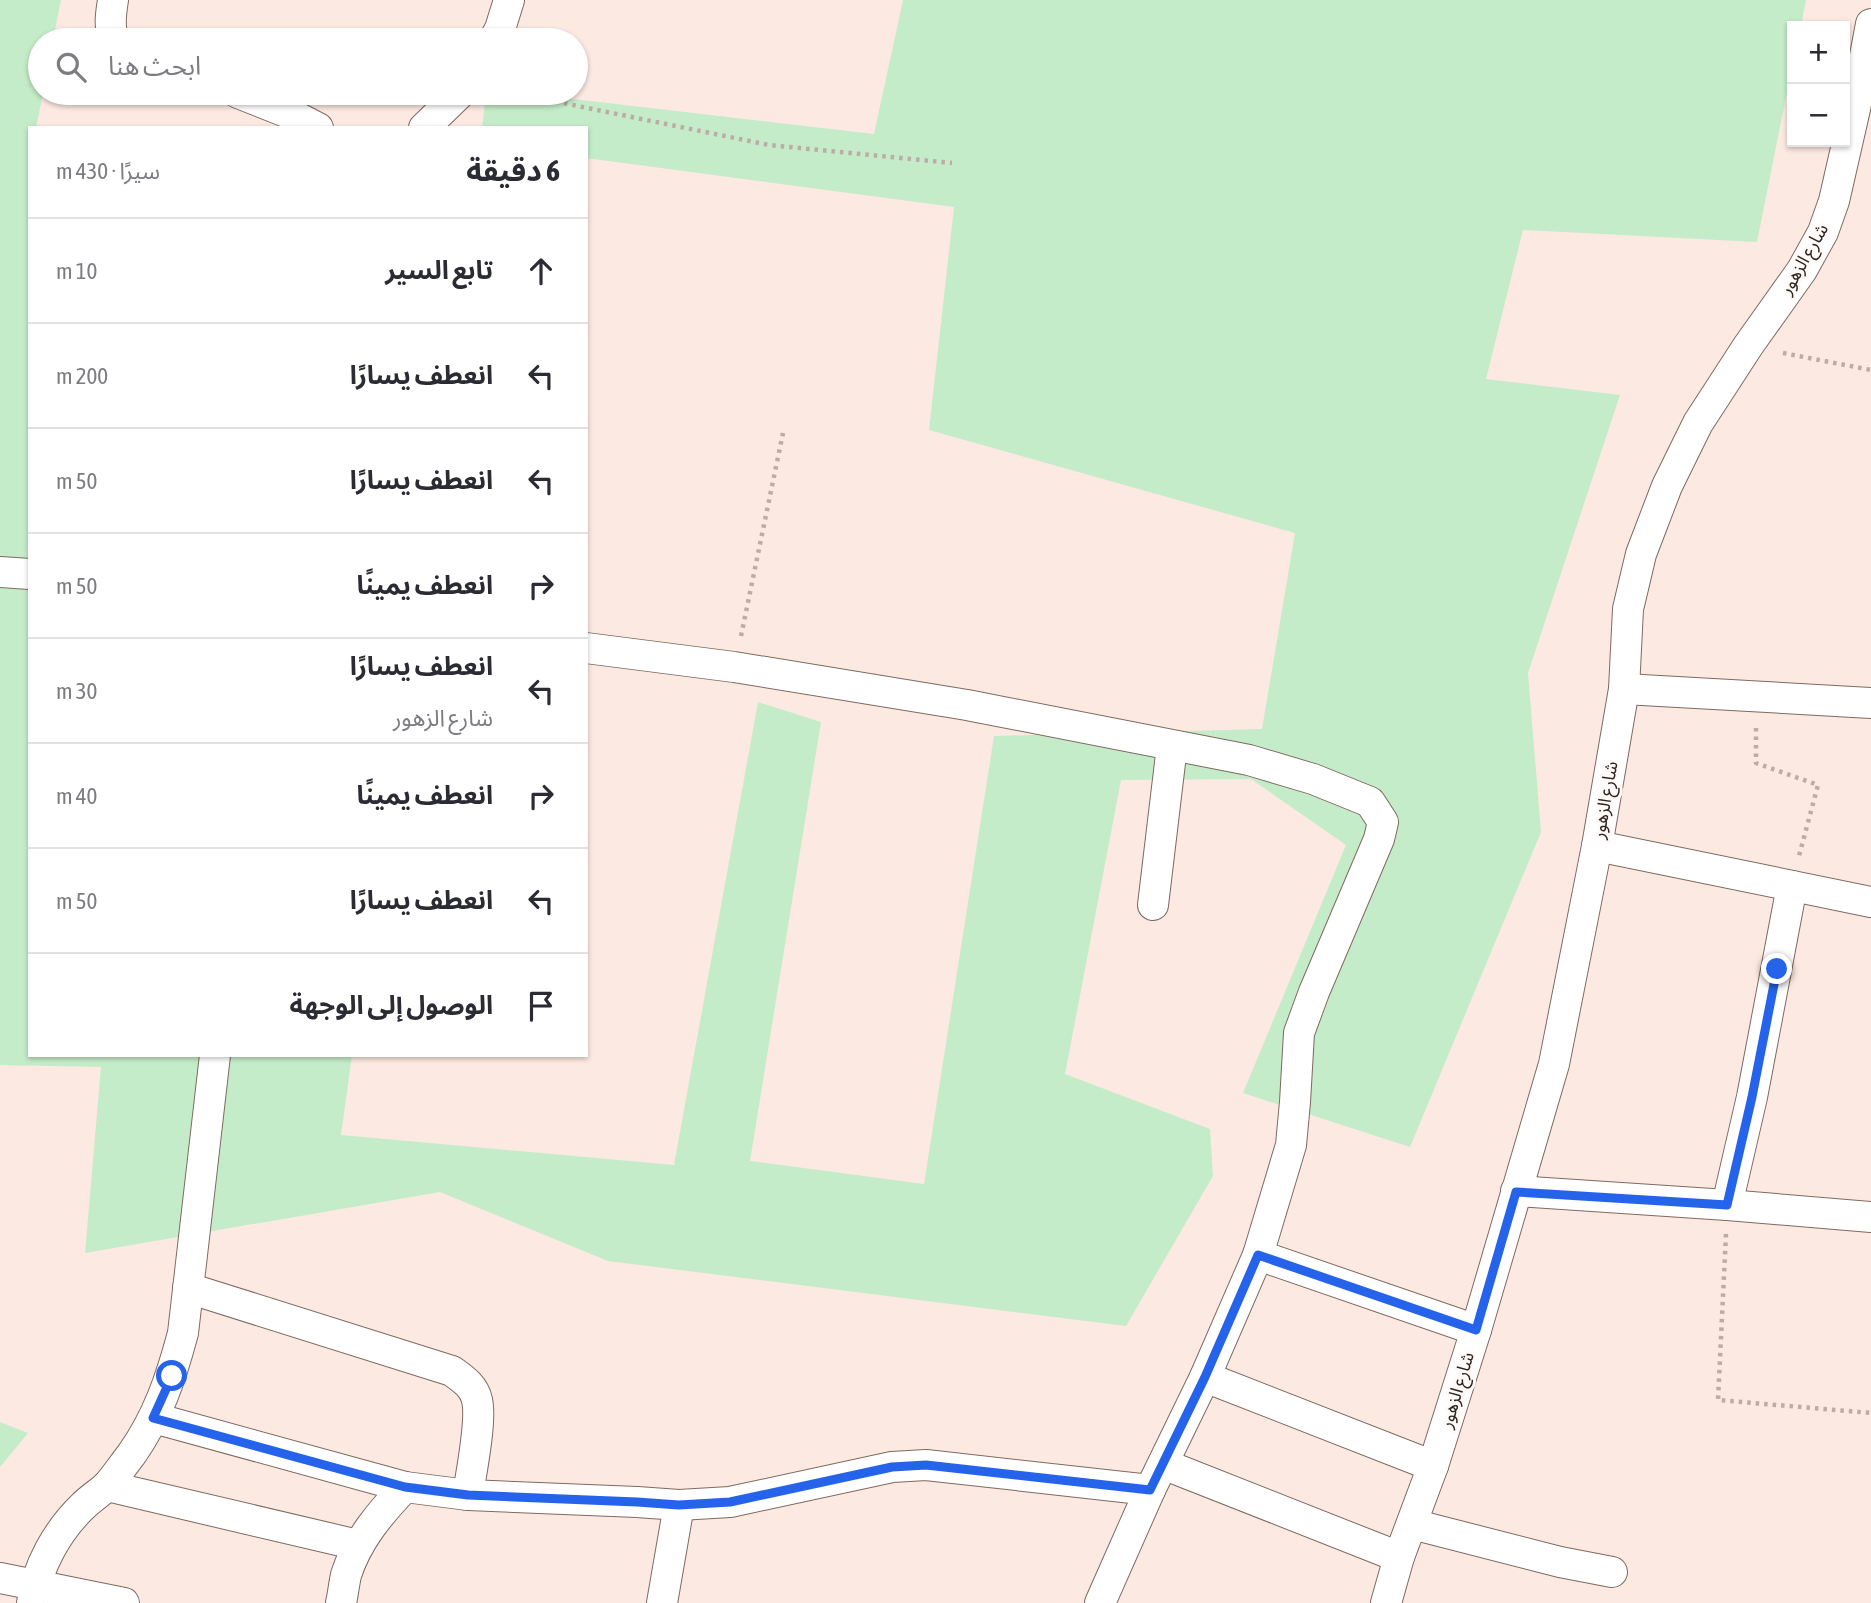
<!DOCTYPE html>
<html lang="ar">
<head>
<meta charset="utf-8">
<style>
  :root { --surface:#fff; --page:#f2f2f3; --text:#2b2b33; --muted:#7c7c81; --line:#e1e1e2 }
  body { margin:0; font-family:"Asap Condensed","Noto Sans Arabic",sans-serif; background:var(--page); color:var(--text); direction:rtl }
  .controls { position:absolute; right:21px; top:21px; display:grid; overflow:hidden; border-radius:0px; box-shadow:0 2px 5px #0004 }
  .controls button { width:63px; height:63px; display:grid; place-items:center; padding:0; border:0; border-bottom:2px solid var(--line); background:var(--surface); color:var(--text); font:35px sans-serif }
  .stop { position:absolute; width:21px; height:21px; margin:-16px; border:5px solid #2563eb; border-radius:50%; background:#fff }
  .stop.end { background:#2563eb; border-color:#fff; box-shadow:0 2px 7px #0008 }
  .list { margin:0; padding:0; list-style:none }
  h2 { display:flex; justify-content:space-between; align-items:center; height:91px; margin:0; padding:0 28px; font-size:30px }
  h2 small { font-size:23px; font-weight:400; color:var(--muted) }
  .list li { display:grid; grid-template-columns:46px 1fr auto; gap:21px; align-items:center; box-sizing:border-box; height:105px; padding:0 28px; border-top:2px solid var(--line) }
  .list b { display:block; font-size:26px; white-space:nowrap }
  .list p { margin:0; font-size:23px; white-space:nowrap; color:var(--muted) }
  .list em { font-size:23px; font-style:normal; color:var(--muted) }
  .icon { flex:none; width:38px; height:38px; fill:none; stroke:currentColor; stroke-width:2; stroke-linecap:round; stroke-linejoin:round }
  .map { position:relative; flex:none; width:1871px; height:1603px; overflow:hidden; direction:ltr }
  .search { position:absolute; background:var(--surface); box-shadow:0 2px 5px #0004; left:28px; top:28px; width:560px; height:77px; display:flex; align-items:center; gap:18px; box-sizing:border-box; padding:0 24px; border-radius:38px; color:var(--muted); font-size:26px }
  .panel { position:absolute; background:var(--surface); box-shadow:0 2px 5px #0004; left:28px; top:126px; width:560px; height:931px; border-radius:0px; direction:rtl }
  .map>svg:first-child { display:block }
  .green { fill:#c5ecc8 }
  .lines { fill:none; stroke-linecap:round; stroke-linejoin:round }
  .street-casing { stroke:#7e6a60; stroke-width:32 }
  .path { stroke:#bcaca5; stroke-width:4.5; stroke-dasharray:3.5 5; stroke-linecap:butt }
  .street { stroke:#fff; stroke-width:30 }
  .route { stroke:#2563eb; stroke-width:9 }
  .labels { text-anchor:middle; stroke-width:6; stroke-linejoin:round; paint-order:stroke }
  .street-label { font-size:18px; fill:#2c241f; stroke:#fffaf8 }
</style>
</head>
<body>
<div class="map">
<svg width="1871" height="1603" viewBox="0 0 1871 1603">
  <rect width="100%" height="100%" fill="#fce9e1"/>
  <g class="green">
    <polygon points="0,0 61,0 53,40 40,40 40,93 43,93 36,128 30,128 30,1055 352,1055 341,1135 674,1165 758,702 821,722 750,1161 924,1184 994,736 1262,729 1295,533 929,430 954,207 586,158 586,128 482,128 486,93 522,93 874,134 903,0 1806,0 1801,26 1792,26 1792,67 1757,242 1523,230 1486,379 1620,395 1528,673 1541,832 1410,1147 1243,1093 1346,845 1251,779 1121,780 1065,1074 1210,1129 1213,1176 1126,1326 608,1261 440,1192 85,1253 101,1067 0,1065"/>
    <polygon points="0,1422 28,1433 0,1467"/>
  </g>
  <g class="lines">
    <defs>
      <g id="street">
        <path d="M113,0C111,13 108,29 115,40"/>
        <polyline points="494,40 500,29 509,0"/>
        <polyline points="238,93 291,114 318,128"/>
        <polyline points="424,128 460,93"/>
        <polyline points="0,572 30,574"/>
        <polyline points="586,648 734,667 967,705 1249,760 1313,779 1370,802 1383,822 1379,839 1314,992 1299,1033 1295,1102 1291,1145 1258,1255 1205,1377 1150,1490 1100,1603"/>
        <polyline points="1624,689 1871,703"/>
        <polyline points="1597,846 1871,902"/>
        <polyline points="1153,905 1172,746"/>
        <polyline points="1516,1191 1727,1205 1871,1217"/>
        <polyline points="1727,1205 1752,1097 1792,886"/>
        <polyline points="1258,1255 1476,1330"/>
        <path d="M188,1288L452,1371C463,1379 474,1386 477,1400C482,1421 471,1472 468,1495"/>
        <polyline points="1205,1377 1433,1466"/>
        <polyline points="154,1418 405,1487 468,1495 637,1502 679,1505 730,1502 892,1467 926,1465 1150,1490"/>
        <polyline points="1163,1464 1399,1557"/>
        <polyline points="107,1486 358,1545"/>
        <polyline points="1412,1524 1560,1562 1612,1572"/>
        <polyline points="0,1578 124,1603"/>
        <path d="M32,1603C37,1567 57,1531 83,1506C91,1498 101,1492 108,1485C116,1476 123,1465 131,1455C158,1417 171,1378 183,1333L215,1055"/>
        <path d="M341,1603C343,1594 344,1584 346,1575C357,1540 380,1513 405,1487"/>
        <polyline points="662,1603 679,1505"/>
        <polyline points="1386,1603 1399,1557 1433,1466 1476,1330 1554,1064 1597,846 1624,689 1628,609 1641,554 1667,486 1698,423 1748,346 1802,270 1823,232 1834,201 1855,109 1871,24"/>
      </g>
    </defs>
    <use href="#street" class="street-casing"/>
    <g class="path">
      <polyline points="514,93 769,145 952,163"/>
      <polyline points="1783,353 1871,370"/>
      <polyline points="741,636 783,433"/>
      <polyline points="1756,728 1756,763 1818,785 1799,856"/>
      <polyline points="1726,1234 1718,1400 1871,1413"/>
    </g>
    <use href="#street" class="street"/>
  </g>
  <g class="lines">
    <polyline class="route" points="172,1376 153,1418 405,1487 468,1495 637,1502 679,1505 730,1502 892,1467 926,1465 1150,1490 1205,1377 1258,1255 1476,1330 1516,1192 1727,1205 1752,1097 1777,969"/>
  </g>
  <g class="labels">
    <g class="street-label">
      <text transform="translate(1804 259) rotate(-60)" y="6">شارع الزهور</text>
      <text transform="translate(1605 800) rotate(-80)" y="6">شارع الزهور</text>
      <text transform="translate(1457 1390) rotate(-73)" y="6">شارع الزهور</text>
    </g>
  </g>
</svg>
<div class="controls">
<button>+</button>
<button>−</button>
</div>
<div class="stop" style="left:172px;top:1376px"></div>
<div class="stop end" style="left:1777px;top:969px"></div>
<div class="search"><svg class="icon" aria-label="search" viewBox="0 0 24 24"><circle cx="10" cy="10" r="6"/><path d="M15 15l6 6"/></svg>ابحث هنا</div>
<section class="panel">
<h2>6 دقيقة<small>سيرًا · 430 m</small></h2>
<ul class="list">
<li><svg class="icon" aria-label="ahead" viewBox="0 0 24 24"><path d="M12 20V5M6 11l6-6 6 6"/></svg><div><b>تابع السير</b></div><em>10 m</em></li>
<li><svg class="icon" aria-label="left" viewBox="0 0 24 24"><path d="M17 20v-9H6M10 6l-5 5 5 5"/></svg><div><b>انعطف يسارًا</b></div><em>200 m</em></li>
<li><svg class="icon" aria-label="left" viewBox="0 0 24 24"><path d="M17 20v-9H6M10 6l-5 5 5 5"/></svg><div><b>انعطف يسارًا</b></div><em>50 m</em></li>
<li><svg class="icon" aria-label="right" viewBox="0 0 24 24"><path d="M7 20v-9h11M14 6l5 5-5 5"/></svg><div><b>انعطف يمينًا</b></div><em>50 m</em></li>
<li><svg class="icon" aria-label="left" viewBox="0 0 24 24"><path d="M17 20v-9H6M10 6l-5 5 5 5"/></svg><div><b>انعطف يسارًا</b><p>شارع الزهور</p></div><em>30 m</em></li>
<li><svg class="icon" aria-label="right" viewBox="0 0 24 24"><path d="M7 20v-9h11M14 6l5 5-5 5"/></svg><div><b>انعطف يمينًا</b></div><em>40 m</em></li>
<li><svg class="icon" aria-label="left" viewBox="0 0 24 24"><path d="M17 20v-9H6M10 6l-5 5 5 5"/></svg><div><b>انعطف يسارًا</b></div><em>50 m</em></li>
<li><svg class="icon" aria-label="arrive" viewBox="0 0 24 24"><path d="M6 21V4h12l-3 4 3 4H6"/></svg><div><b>الوصول إلى الوجهة</b></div></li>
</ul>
</section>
</div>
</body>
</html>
